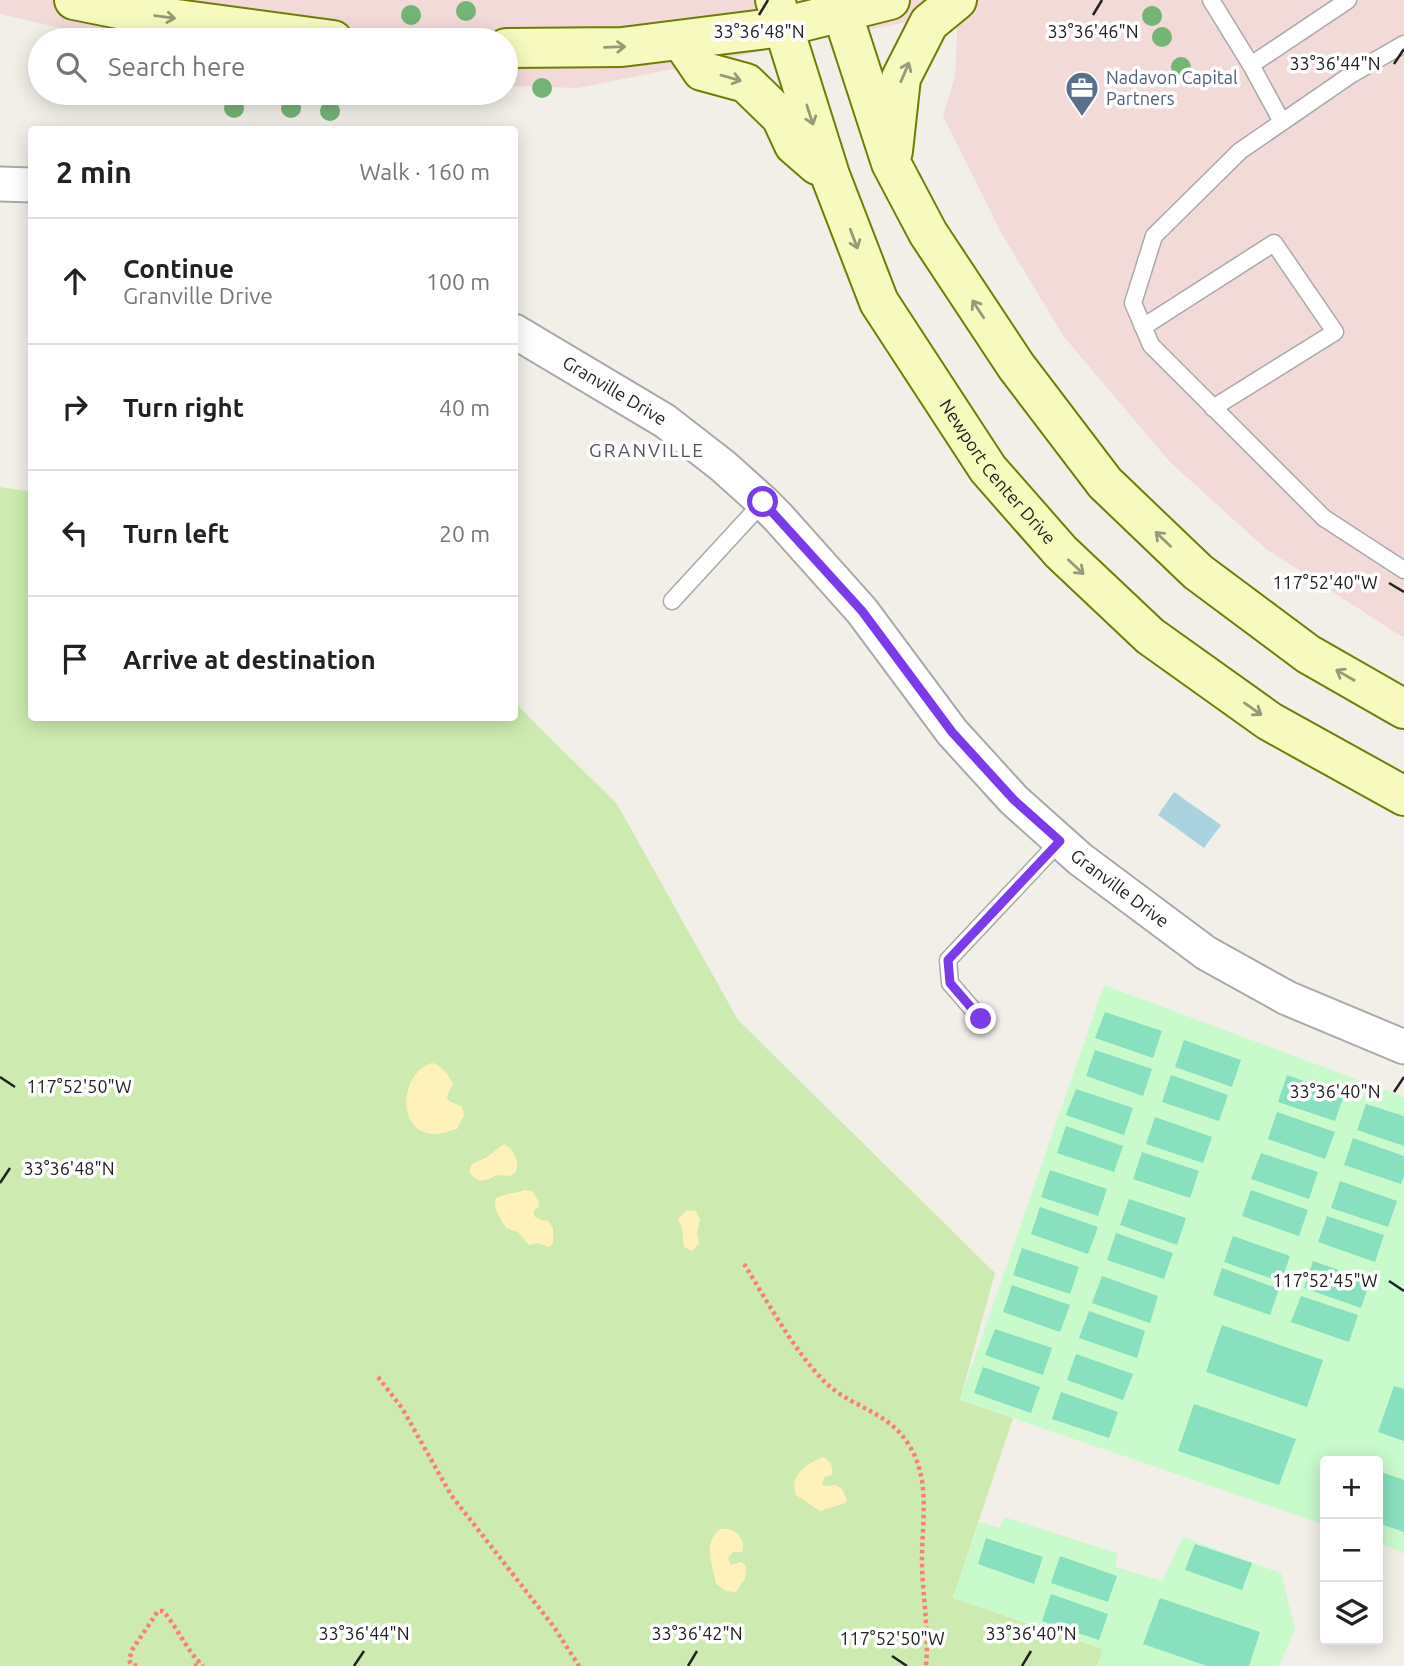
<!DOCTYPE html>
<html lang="en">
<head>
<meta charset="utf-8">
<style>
  :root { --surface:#fff; --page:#f6f6f6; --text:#222; --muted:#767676; --line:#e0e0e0 }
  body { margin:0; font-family:Ubuntu,sans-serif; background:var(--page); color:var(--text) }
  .controls { position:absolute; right:21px; bottom:21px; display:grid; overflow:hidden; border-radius:7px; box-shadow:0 4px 18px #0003 }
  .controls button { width:63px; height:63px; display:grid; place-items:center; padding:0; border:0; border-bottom:2px solid var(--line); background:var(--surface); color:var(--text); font:35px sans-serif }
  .stop { position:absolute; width:21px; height:21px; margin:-16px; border:5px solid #7c3aed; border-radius:50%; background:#fff }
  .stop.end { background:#7c3aed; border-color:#fff; box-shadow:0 2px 7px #0008 }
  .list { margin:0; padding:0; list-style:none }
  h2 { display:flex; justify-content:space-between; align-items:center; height:91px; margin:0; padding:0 28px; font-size:30px }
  h2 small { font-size:23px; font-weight:400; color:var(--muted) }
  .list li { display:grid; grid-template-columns:46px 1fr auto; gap:21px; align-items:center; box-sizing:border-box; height:126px; padding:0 28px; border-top:2px solid var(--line) }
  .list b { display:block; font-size:26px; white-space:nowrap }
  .list p { margin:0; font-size:23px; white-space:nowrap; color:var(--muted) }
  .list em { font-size:23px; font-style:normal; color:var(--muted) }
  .icon { flex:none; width:38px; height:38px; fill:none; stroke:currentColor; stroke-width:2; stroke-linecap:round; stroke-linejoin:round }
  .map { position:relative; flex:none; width:1404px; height:1666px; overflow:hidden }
  .search { position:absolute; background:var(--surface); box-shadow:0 4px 18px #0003; left:28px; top:28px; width:490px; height:77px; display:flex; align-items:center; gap:18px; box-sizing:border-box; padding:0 24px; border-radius:38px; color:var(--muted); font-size:26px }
  .panel { position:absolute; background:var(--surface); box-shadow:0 4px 18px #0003; left:28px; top:126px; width:490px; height:595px; border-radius:7px }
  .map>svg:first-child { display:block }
  .commercial { fill:#f2dad9 }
  .grass { fill:#cdebb0 }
  .sand { fill:#fff1ba }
  .park { fill:#c8facc }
  .pitch { fill:#88e0be }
  .water { fill:#aad3df }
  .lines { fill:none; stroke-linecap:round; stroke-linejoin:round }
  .lane-casing { stroke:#a9a9a9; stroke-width:19 }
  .street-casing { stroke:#a9a9a9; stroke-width:37 }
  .secondary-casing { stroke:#707d05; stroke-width:42 }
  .path { stroke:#fa8072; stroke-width:4.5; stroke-dasharray:3.5 3.5; stroke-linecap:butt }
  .lane { stroke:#fff; stroke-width:16 }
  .street { stroke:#fff; stroke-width:33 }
  .secondary { stroke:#f7fabf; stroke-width:38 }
  .tree { fill:#74b475 }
  .oneway { stroke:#979978 }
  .route { stroke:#7c3aed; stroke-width:9 }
  .ticks { fill:none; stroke:#222; stroke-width:2.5 }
  .labels { text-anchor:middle; stroke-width:7; stroke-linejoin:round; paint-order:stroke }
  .service-label { font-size:18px; fill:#4e5e75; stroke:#fff; text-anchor:start }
  .street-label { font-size:18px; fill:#222; stroke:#fff }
  .neighbourhood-label { font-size:19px; letter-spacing:2px; fill:#555; stroke:#fff }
  .ticks-label { font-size:18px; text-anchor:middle; fill:#222; stroke:#fff; stroke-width:7; stroke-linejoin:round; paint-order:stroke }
</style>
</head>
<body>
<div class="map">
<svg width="1404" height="1666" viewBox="0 0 1404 1666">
  <rect width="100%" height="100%" fill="#f2efe9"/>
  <polygon class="commercial" points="0,0 1404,0 1404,638 1266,549 1170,462 1064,337 1000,231 943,116 955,76 958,12 578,88 506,86 506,40 112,40 0,14"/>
  <polygon class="grass" points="0,487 31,492 32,718 514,718 515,703 617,804 738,1020 995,1273 960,1400 1013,1418 953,1598 1103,1649 1097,1666 0,1666"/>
  <g class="sand">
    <path d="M432,1063C442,1065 449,1075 453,1085C441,1102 449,1100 462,1107L464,1115L457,1129C451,1130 442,1134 436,1134C394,1134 400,1072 432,1063Z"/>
    <path d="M504,1144C514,1149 519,1162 516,1172L510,1176L496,1175C488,1182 475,1184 469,1171L472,1164L487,1157Z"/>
    <path d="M524,1190L532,1191L539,1202L538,1207L533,1211L535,1217L543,1221L547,1220L553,1228V1243L549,1247L538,1243L529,1245L518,1232L506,1228C501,1219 492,1208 496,1198C507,1193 515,1194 524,1190Z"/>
    <polygon points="687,1210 696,1211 700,1220 697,1232 699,1243 692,1251 684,1247 682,1228 678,1219"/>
    <path d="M823,1457C830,1459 834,1468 832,1475L825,1477L822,1484L826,1486L836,1485L842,1489L847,1500L845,1503L820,1511L796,1495C789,1475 806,1464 823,1457Z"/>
    <path d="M720,1529C734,1527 747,1538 742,1552H733L728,1558L731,1565L741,1562L746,1566L745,1578L736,1592L726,1591L716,1584C713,1565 702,1543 720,1529Z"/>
  </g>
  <g class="park">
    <polygon points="1104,985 1404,1097 1404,1553 1378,1543 1378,1461 1325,1461 1325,1525 960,1400"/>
    <polygon points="1004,1517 1117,1553 1116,1567 1162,1581 1183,1537 1281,1573 1295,1629 1279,1666 1097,1666 1103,1649 953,1598 979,1522 1000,1528"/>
  </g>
  <g class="pitch">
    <polygon points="1105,1012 1162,1031 1153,1058 1095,1038"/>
    <polygon points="1184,1040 1241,1060 1232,1087 1175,1067"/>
    <polygon points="1095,1050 1152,1069 1143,1096 1086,1076"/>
    <polygon points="1171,1075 1228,1095 1219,1121 1162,1102"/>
    <polygon points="1287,1075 1344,1095 1335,1121 1278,1102"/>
    <polygon points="1076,1089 1133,1108 1124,1135 1066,1115"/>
    <polygon points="1366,1104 1404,1116 1404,1146 1357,1130"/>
    <polygon points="1277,1112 1335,1132 1325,1159 1268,1139"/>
    <polygon points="1155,1117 1212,1137 1203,1163 1146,1144"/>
    <polygon points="1066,1126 1123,1146 1114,1172 1057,1153"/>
    <polygon points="1353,1138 1404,1156 1404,1176 1401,1184 1344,1165"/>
    <polygon points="1142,1152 1199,1171 1190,1198 1133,1179"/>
    <polygon points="1261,1153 1318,1172 1309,1199 1251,1179"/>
    <polygon points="1050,1170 1107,1189 1098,1216 1041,1197"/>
    <polygon points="1340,1181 1397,1201 1388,1227 1331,1208"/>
    <polygon points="1251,1190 1308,1210 1299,1236 1242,1216"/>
    <polygon points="1129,1199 1186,1218 1177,1245 1120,1225"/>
    <polygon points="1040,1207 1098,1227 1088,1254 1031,1234"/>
    <polygon points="1327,1216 1384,1235 1375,1262 1318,1242"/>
    <polygon points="1116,1233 1173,1253 1164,1279 1107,1260"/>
    <polygon points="1233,1236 1290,1256 1281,1282 1224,1262"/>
    <polygon points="1022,1248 1079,1267 1070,1294 1013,1275"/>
    <polygon points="1313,1261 1370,1281 1361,1308 1304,1288"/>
    <polygon points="1222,1268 1279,1289 1270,1315 1213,1295"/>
    <polygon points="1102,1276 1158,1296 1150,1323 1092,1303"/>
    <polygon points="1012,1285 1070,1305 1060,1332 1003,1312"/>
    <polygon points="1301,1296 1358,1315 1349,1342 1291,1322"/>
    <polygon points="1089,1311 1145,1331 1137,1358 1079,1338"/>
    <polygon points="1222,1325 1323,1360 1307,1407 1206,1372"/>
    <polygon points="995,1329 1052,1348 1043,1375 985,1355"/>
    <polygon points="1076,1354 1133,1374 1123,1400 1067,1380"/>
    <polygon points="983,1367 1040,1387 1031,1413 974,1393"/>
    <polygon points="1394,1386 1404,1389 1404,1441 1378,1432"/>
    <polygon points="1061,1392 1118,1412 1109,1438 1052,1419"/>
    <polygon points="1194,1404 1296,1439 1279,1485 1178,1451"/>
    <polygon points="1378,1471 1404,1480 1404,1532 1378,1523"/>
    <polygon points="986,1538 1043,1557 1034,1584 978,1564"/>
    <polygon points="1195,1544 1252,1563 1242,1590 1185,1570"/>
    <polygon points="1060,1556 1117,1576 1108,1602 1051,1583"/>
    <polygon points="1051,1594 1108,1614 1099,1640 1042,1621"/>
    <polygon points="1160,1598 1260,1632 1249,1666 1207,1666 1143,1644"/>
  </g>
  <polygon class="water" points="1174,792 1221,825 1204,848 1158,815"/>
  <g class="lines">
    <defs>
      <g id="lane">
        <polyline points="1211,0 1251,65 1348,0"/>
        <polyline points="1404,44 1352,74 1240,151 1154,236 1133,303 1151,345 1324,518 1404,570"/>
        <polyline points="1251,65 1282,122"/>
        <polyline points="1143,327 1274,243 1335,332 1213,408"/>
        <polyline points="672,601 763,502"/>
        <polyline points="981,1019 950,983 948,960 1060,841"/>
      </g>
      <g id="street">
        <polyline points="0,184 32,185"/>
        <path id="s1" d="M514,331L665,421L723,466L763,502L778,517L862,611L952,732L1014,800L1080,859L1206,953L1287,998L1404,1047"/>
      </g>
      <g id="secondary">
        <polyline points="74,0 154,16 333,40"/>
        <path id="s2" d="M775,0L830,175L879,302L988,469L1061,552L1150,636L1269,721L1404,796"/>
        <polyline points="838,0 891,163 928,233 1016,366 1105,483 1198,572 1308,654 1404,709"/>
        <polyline points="681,40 702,71 746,83 781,117 794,145 817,165"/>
        <polyline points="506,48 622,47 782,27 890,0"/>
        <polyline points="893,151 901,78 929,23 957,0"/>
      </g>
    </defs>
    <use href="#lane" class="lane-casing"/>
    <use href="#street" class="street-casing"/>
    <use href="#secondary" class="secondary-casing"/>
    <g class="path">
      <path d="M744,1264C768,1302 793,1350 825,1382C853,1409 887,1410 909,1445C932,1482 921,1524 922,1565C923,1599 929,1632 926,1666"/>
      <polyline points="378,1377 402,1408 451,1495 554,1627 579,1666"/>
      <path d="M137,1666L131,1664L129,1660L132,1650L158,1611H163C178,1628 186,1650 203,1666"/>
      <polyline points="194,1666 201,1664"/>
    </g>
    <use href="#lane" class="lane"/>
    <use href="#street" class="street"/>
    <use href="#secondary" class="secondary"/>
  </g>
  <g class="tree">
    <circle cx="466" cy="11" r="10"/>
    <circle cx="411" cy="15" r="10"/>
    <circle cx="1152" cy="16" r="10"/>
    <circle cx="1162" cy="37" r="10"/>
    <circle cx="1181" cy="67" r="10"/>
    <circle cx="542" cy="88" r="10"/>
    <circle cx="234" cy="108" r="10"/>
    <circle cx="291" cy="108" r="10"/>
    <circle cx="330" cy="111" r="10"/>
  </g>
  <defs><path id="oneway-shaft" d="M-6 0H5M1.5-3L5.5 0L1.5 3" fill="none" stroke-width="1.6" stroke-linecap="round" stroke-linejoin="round" transform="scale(1.75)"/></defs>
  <g class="oneway">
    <use href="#oneway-shaft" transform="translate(165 17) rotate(8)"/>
    <use href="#oneway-shaft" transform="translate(615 47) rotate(-2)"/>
    <use href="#oneway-shaft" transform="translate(905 72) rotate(-67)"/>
    <use href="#oneway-shaft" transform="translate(731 78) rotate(16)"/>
    <use href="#oneway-shaft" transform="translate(810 115) rotate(72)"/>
    <use href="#oneway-shaft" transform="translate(854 239) rotate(69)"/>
    <use href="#oneway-shaft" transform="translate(978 309) rotate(-123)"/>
    <use href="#oneway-shaft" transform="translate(1163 539) rotate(-136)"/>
    <use href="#oneway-shaft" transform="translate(1076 567) rotate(43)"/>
    <use href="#oneway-shaft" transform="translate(1345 675) rotate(-150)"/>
    <use href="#oneway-shaft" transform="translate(1253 709) rotate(35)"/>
  </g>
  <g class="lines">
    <polyline class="route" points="763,502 862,611 952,732 1014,800 1060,841 948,960 950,983 981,1019"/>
  </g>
  <path class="ticks" d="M759,15L768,0M1093,15L1102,0M1394,64L1404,49M1389,583L1404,592M0,1077L15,1087M1394,1092L1404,1077M0,1183L10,1168M1389,1281L1404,1291M892,1656L907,1666M354,1666L364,1651M688,1666L697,1651M1022,1666L1031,1651"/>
  <defs>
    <symbol id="office-pin" viewBox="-11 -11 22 30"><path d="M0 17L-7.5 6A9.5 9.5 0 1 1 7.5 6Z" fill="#5c6f8a" stroke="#fff"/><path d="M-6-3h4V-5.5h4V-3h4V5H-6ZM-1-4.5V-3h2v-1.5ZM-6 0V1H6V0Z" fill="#fff"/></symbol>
  </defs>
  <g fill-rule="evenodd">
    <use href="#office-pin" x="1063" y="69" width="38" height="52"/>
  </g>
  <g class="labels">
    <g class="service-label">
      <text x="1106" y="84">Nadavon Capital<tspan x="1106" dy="21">Partners</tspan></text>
    </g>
    <g class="street-label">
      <text dy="6" stroke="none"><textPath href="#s1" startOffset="117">Granville Drive</textPath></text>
      <text dy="6" stroke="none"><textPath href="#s2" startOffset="527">Newport Center Drive</textPath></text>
      <text dy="6" stroke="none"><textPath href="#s1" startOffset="831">Granville Drive</textPath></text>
    </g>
    <g class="neighbourhood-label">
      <text x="647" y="457">GRANVILLE</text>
    </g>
  </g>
  <g class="ticks-label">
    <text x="759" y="38">33°36'48"N</text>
    <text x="1093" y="38">33°36'46"N</text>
    <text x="1335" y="70">33°36'44"N</text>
    <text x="1325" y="589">117°52'40"W</text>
    <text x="79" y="1093">117°52'50"W</text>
    <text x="1335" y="1098">33°36'40"N</text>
    <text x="69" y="1175">33°36'48"N</text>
    <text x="1325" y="1287">117°52'45"W</text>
    <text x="364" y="1640">33°36'44"N</text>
    <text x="697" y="1640">33°36'42"N</text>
    <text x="1031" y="1640">33°36'40"N</text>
    <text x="892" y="1645">117°52'50"W</text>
  </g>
</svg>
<div class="controls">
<button>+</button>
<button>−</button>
<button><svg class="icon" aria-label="layers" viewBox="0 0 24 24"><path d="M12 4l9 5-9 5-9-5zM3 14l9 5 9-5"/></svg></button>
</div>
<div class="stop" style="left:763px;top:502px"></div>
<div class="stop end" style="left:981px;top:1019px"></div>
<div class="search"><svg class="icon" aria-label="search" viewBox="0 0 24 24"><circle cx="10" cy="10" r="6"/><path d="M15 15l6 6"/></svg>Search here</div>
<section class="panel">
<h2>2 min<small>Walk · 160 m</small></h2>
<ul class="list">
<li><svg class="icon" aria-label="ahead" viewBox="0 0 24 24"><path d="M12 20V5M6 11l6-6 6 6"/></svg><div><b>Continue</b><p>Granville Drive</p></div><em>100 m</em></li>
<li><svg class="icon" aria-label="right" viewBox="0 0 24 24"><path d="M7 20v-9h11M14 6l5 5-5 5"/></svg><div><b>Turn right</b></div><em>40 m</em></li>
<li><svg class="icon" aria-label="left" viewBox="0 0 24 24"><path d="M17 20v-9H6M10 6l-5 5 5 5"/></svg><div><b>Turn left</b></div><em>20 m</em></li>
<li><svg class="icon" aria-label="arrive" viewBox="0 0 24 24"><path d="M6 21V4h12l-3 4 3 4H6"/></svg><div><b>Arrive at destination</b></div></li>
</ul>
</section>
</div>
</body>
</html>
